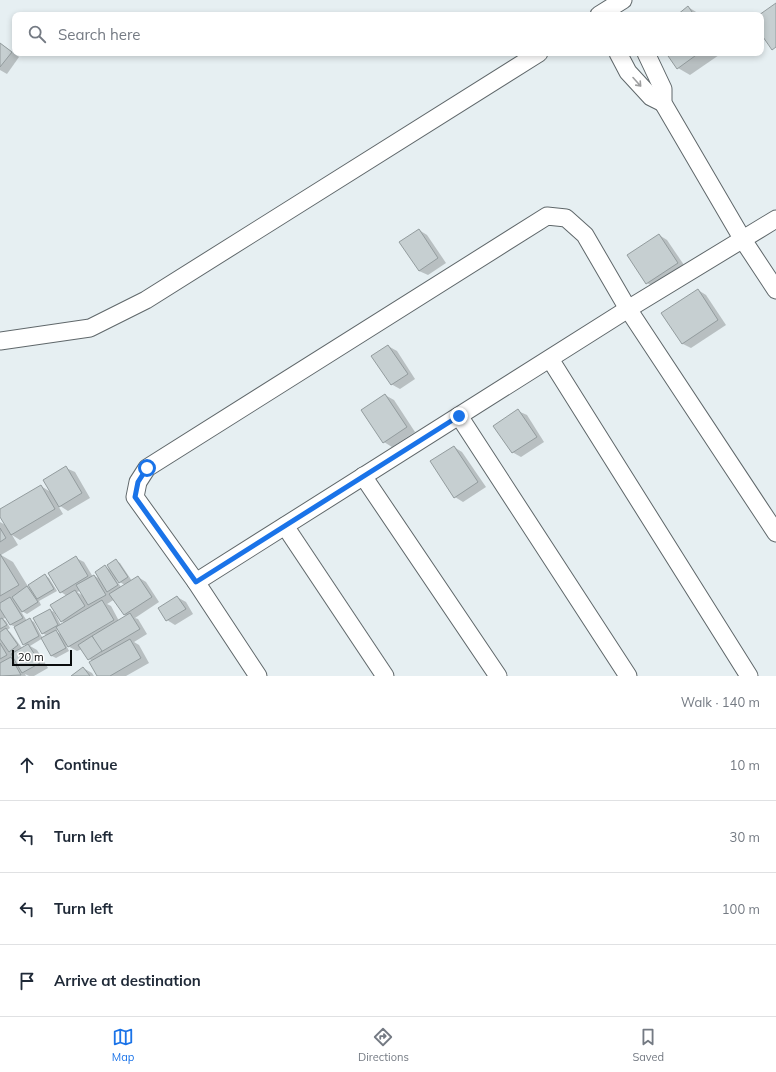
<!DOCTYPE html>
<html lang="en">
<head>
<meta charset="utf-8">
<style>
  :root { --surface:#fff; --page:#f6f6f7; --text:#1f2937; --muted:#747a83; --line:#e0e1e3; --accent:#1a73e8 }
  body { margin:0; font-family:Mulish,sans-serif; background:var(--page); color:var(--text) }
  .scale { position:absolute; left:12px; bottom:10px; width:60px; box-sizing:border-box; padding-left:4px; border:2px solid #0a0d0e; border-top:0; font-size:11px; line-height:14px; white-space:nowrap; color:#0a0d0e; -webkit-text-stroke:3px #fff; paint-order:stroke }
  .stop { position:absolute; width:12px; height:12px; margin:-9px; border:3px solid #1a73e8; border-radius:50%; background:#fff }
  .stop.end { background:#1a73e8; border-color:#fff; box-shadow:0 1px 4px #0008 }
  .list { margin:0; padding:0; list-style:none }
  h2 { display:flex; justify-content:space-between; align-items:center; height:52px; margin:0; padding:0 16px; font-size:17px }
  h2 small { font-size:13px; font-weight:400; color:var(--muted) }
  .list li { display:grid; grid-template-columns:26px 1fr auto; gap:12px; align-items:center; box-sizing:border-box; height:72px; padding:0 16px; border-top:1px solid var(--line) }
  .list b { display:block; font-size:15px; white-space:nowrap }
  .list em { font-size:13px; font-style:normal; color:var(--muted) }
  .icon { flex:none; width:22px; height:22px; fill:none; stroke:currentColor; stroke-width:2; stroke-linecap:round; stroke-linejoin:round }
  .map { position:relative; flex:none; width:776px; height:676px; overflow:hidden }
  .search { position:absolute; background:var(--surface); box-shadow:0 2px 6px #0003; left:12px; right:12px; top:12px; height:44px; display:flex; align-items:center; gap:10px; box-sizing:border-box; padding:0 14px; border-radius:8px; color:var(--muted); font-size:15px }
  .sheet { height:340px; background:var(--surface) }
  nav { display:flex; justify-content:space-around; align-items:center; box-sizing:border-box; height:56px; border-top:1px solid var(--line); background:var(--surface); font-size:11px; color:var(--muted) }
  nav a { display:grid; justify-items:center; gap:2px }
  nav .on { color:var(--accent) }
  .map>svg:first-child { display:block }
  .shadow { fill:#0003; fill-rule:evenodd }
  .building { fill:#c6cfd1; stroke:#939c9e }
  .lines { fill:none; stroke-linecap:round; stroke-linejoin:round }
  .minor-casing { stroke:#5f676a; stroke-width:19 }
  .minor { stroke:#fff; stroke-width:17 }
  .oneway { stroke:#9d9e9f }
  .route { stroke:#1a73e8; stroke-width:5 }
</style>
</head>
<body>
<div class="map">
<svg width="776" height="676" viewBox="0 0 776 676">
  <rect width="100%" height="100%" fill="#e6eff2"/>
  <g class="shadow">
    <polygon points="688,7 701,15 678,15"/>
    <polygon points="0,43 19,57 7,74 0,70"/>
    <polygon points="667,53 722,53 690,75 678,68"/>
    <polygon points="419,230 427,235 446,263 428,275 419,271"/>
    <polygon points="659,235 667,240 686,268 656,288 647,283"/>
    <polygon points="698,290 706,295 726,325 691,348 683,344 663,313"/>
    <polygon points="388,346 397,351 415,379 400,389 391,384"/>
    <polygon points="385,395 394,400 415,432 392,447 384,442"/>
    <polygon points="518,411 527,415 544,442 521,457 512,452"/>
    <polygon points="454,447 462,452 486,487 463,502 455,497"/>
    <path d="M66,468L75,472L90,498L68,511L57,504L63,514L20,540L12,535L18,545L1,555L13,562L29,588L33,590L45,575L49,578L57,591L39,601L41,605L27,614L20,610L27,621L30,620L34,622L43,639L48,636L42,633L50,610L54,612L61,625L65,623L62,621L67,596L61,592L76,558L84,562L93,577L94,576L101,579L105,566L112,571L116,561L120,563L132,581L138,577L146,582L159,602L135,618L138,619L147,634L134,642L139,645L149,663L126,676H98L93,661L89,659L82,649L77,651L66,645L69,651L56,658L52,656L43,638L30,646L37,650L48,668L34,676H29L25,674L26,676H0V639L3,641L0,637V522L7,526L0,515V510L41,486L52,493ZM116,580L125,585L121,587ZM80,591L83,596L77,592ZM115,599L124,614L127,616L119,621L111,606L107,604ZM7,617L11,625L16,627L24,644L27,646L22,648L10,632L7,630L10,628L6,621L3,619ZM58,629L62,635L55,631Z"/>
    <polygon points="177,597 186,602 193,614 175,625 167,620"/>
    <polygon points="83,668 92,673 94,676 72,676"/>
  </g>
  <g class="building">
    <polygon points="776,3 776,47 772,50 761,34 761,15 759,15"/>
    <polygon points="688,6 694,15 677,15"/>
    <polygon points="0,43 12,52 0,67"/>
    <polygon points="666,53 699,53 677,69"/>
    <polygon points="419,229 438,258 419,271 399,242"/>
    <polygon points="659,234 678,263 646,284 627,255"/>
    <polygon points="698,289 718,320 682,344 661,313"/>
    <polygon points="388,345 408,374 391,385 371,356"/>
    <polygon points="385,394 407,427 383,443 361,410"/>
    <polygon points="518,409 537,437 512,453 493,426"/>
    <polygon points="454,446 478,482 454,498 430,461"/>
    <polygon points="66,466 82,493 59,507 43,480"/>
    <polygon points="41,485 55,509 11,535 0,517 0,509"/>
    <polygon points="0,528 6,538 0,542"/>
    <polygon points="0,554 19,585 0,596"/>
    <polygon points="76,556 88,576 60,593 48,573"/>
    <polygon points="116,559 128,577 119,583 107,565"/>
    <polygon points="105,565 118,585 107,592 95,572"/>
    <polygon points="45,574 54,589 37,599 28,585"/>
    <polygon points="94,575 106,595 88,605 76,585"/>
    <polygon points="138,576 152,597 124,615 109,594"/>
    <polygon points="27,586 38,602 22,612 12,597"/>
    <polygon points="75,590 85,606 61,622 50,605"/>
    <polygon points="177,596 186,609 166,621 158,608"/>
    <polygon points="10,597 23,618 10,625 0,609 0,603"/>
    <polygon points="102,600 114,620 68,647 56,627"/>
    <polygon points="50,609 58,625 42,634 33,618"/>
    <polygon points="130,613 140,629 101,652 92,636"/>
    <polygon points="2,618 7,625 0,629 0,619"/>
    <polygon points="30,618 39,636 23,645 14,627"/>
    <polygon points="6,628 18,645 9,652 0,639 0,632"/>
    <polygon points="56,630 66,648 51,656 41,638"/>
    <polygon points="92,636 102,651 88,660 78,645"/>
    <polygon points="130,639 141,658 110,676 97,676 89,662"/>
    <polygon points="0,643 7,655 0,659"/>
    <polygon points="28,644 40,663 22,673 11,654"/>
    <polygon points="11,657 21,675 0,676 0,663"/>
    <polygon points="83,667 90,676 71,676"/>
  </g>
  <g class="lines">
    <defs>
      <g id="minor">
        <polyline points="599,15 623,0"/>
        <polyline points="618,53 628,72 651,97 663,103"/>
        <polyline points="646,53 663,89 663,103 743,240 776,290"/>
        <polyline points="0,341 90,328 146,300 539,53"/>
        <polyline points="550,359 749,676"/>
        <polyline points="459,416 628,676"/>
        <polyline points="363,476 498,676"/>
        <polyline points="285,526 385,676"/>
        <polyline points="196,582 628,309 776,219"/>
        <polyline points="258,676 196,582 135,497 138,482 147,468 547,216 566,218 585,235 628,309 776,533"/>
      </g>
    </defs>
    <use href="#minor" class="minor-casing"/>
    <use href="#minor" class="minor"/>
  </g>
  <defs><path id="oneway-shaft" d="M-6 0H5M1.5-3L5.5 0L1.5 3" fill="none" stroke-width="1.6" stroke-linecap="round" stroke-linejoin="round"/></defs>
  <use class="oneway" href="#oneway-shaft" transform="translate(637 82) rotate(48)"/>
  <g class="lines">
    <polyline class="route" points="147,468 138,482 135,497 196,582 459,416"/>
  </g>
</svg>
<div class="scale">20 m</div>
<div class="stop" style="left:147px;top:468px"></div>
<div class="stop end" style="left:459px;top:416px"></div>
<div class="search"><svg class="icon" aria-label="search" viewBox="0 0 24 24"><circle cx="10" cy="10" r="6"/><path d="M15 15l6 6"/></svg>Search here</div>
</div>
<section class="sheet">
<h2>2 min<small>Walk · 140 m</small></h2>
<ul class="list">
<li><svg class="icon" aria-label="ahead" viewBox="0 0 24 24"><path d="M12 20V5M6 11l6-6 6 6"/></svg><div><b>Continue</b></div><em>10 m</em></li>
<li><svg class="icon" aria-label="left" viewBox="0 0 24 24"><path d="M17 20v-9H6M10 6l-5 5 5 5"/></svg><div><b>Turn left</b></div><em>30 m</em></li>
<li><svg class="icon" aria-label="left" viewBox="0 0 24 24"><path d="M17 20v-9H6M10 6l-5 5 5 5"/></svg><div><b>Turn left</b></div><em>100 m</em></li>
<li><svg class="icon" aria-label="arrive" viewBox="0 0 24 24"><path d="M6 21V4h12l-3 4 3 4H6"/></svg><div><b>Arrive at destination</b></div></li>
</ul>
</section>
<nav>
<a class="on"><svg class="icon" aria-label="map" viewBox="0 0 24 24"><path d="M3 6l6-2 6 2 6-2v14l-6 2-6-2-6 2zM9 4v14M15 6v14"/></svg>Map</a>
<a><svg class="icon" aria-label="directions" viewBox="0 0 24 24"><path d="M12 3l9 9-9 9-9-9zM9 14v-3h6M13 9l2 2-2 2"/></svg>Directions</a>
<a><svg class="icon" aria-label="saved" viewBox="0 0 24 24"><path d="M7 4h10v16l-5-4-5 4z"/></svg>Saved</a>
</nav>
</body>
</html>
